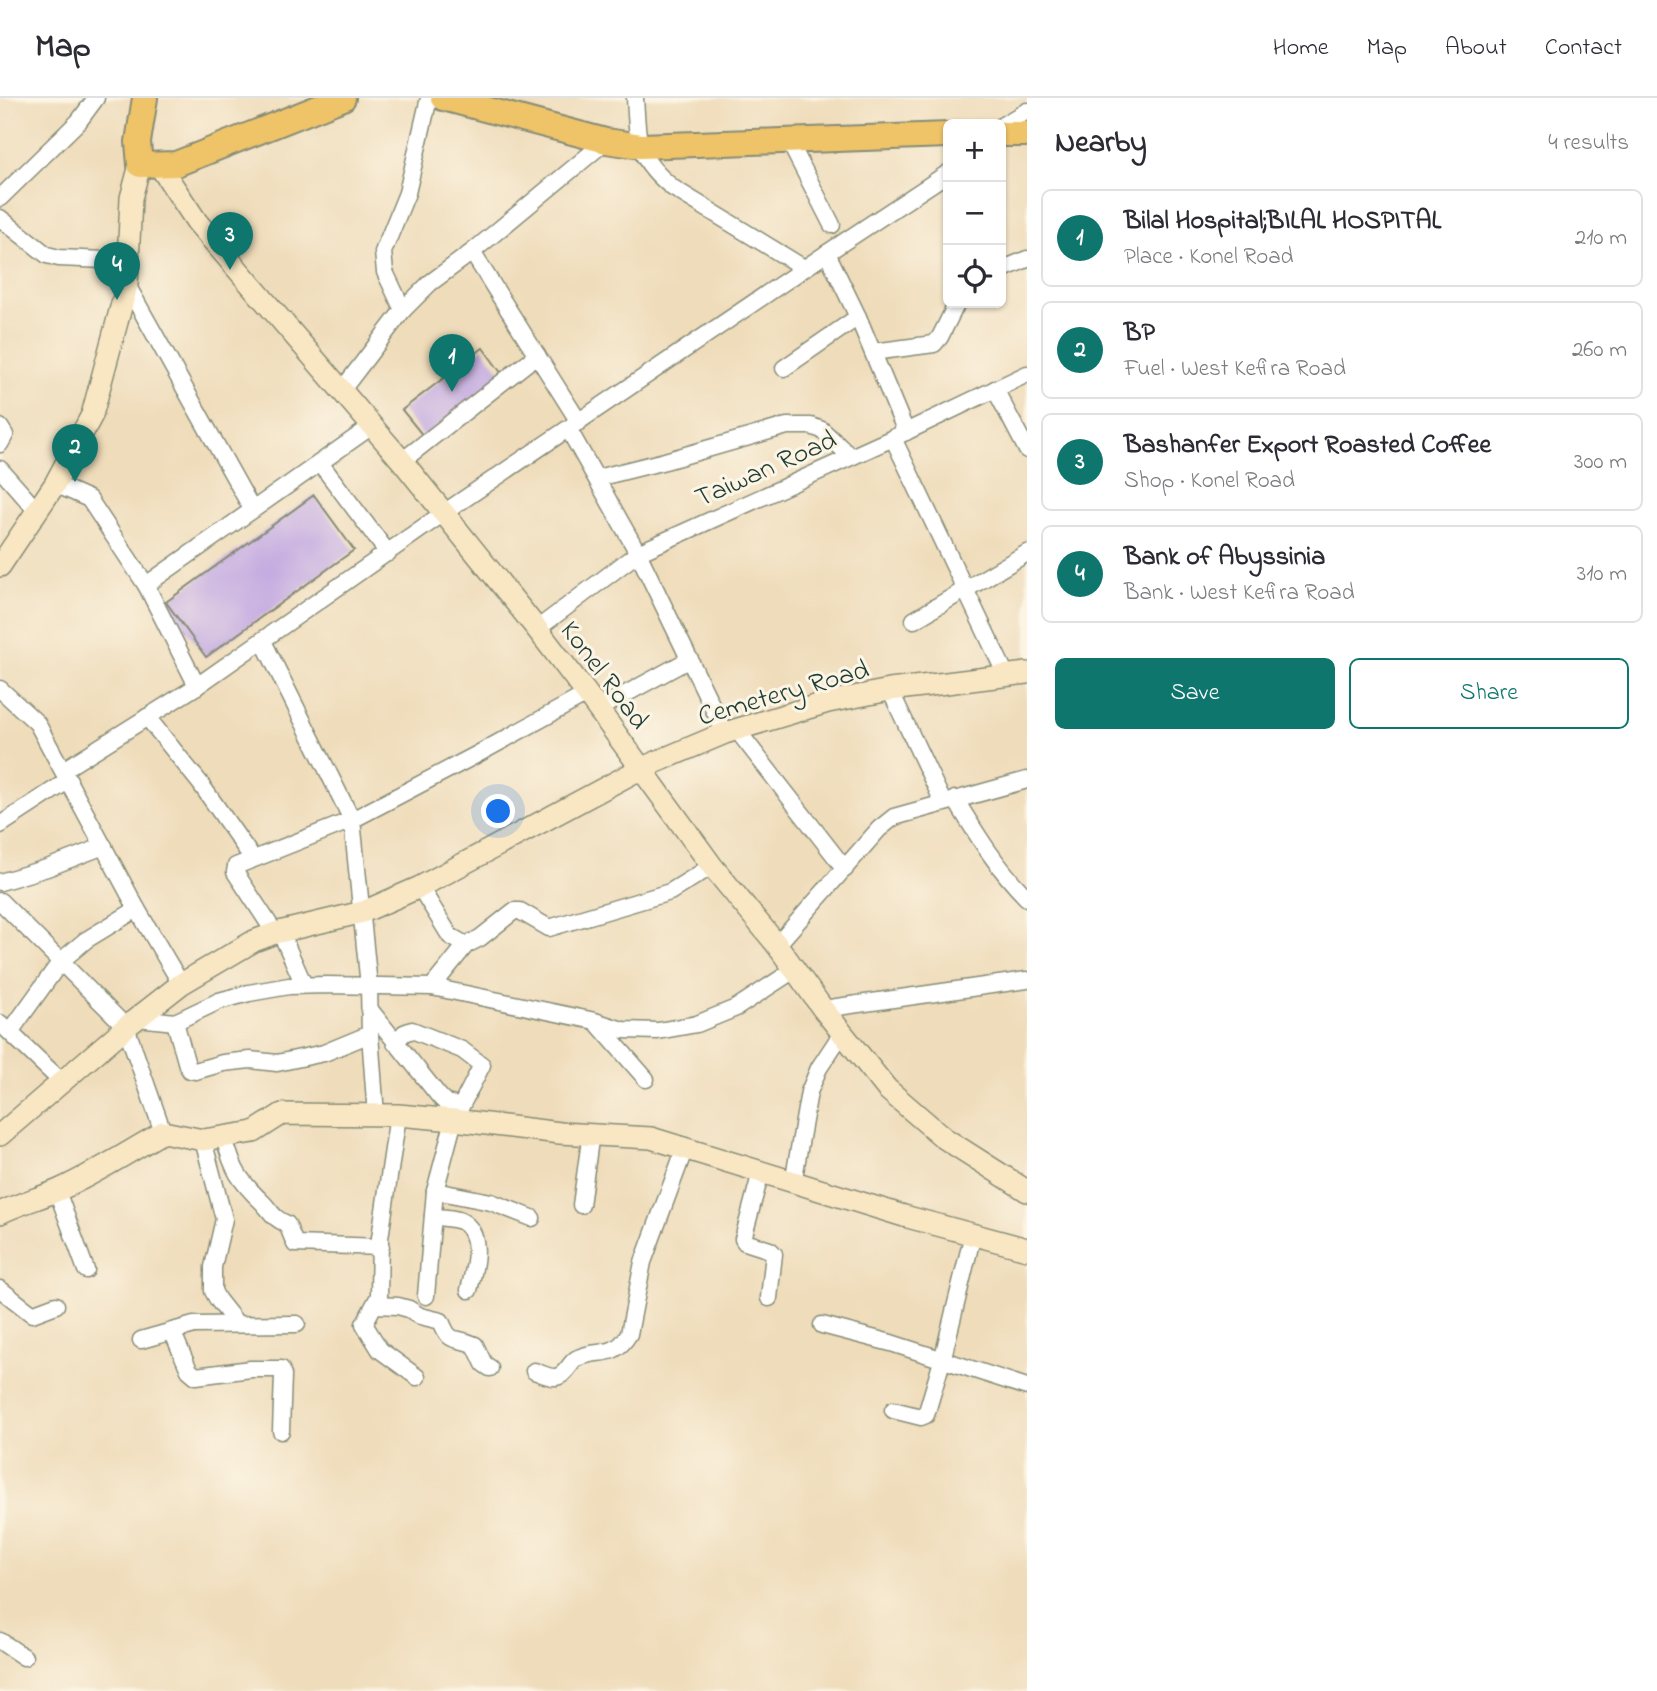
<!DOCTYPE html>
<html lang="en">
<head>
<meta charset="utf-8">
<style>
  :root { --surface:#fff; --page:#f2f2f3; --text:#2b2b33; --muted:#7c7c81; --line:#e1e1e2; --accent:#0f766e }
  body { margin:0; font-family:"Indie Flower",sans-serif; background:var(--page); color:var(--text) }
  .controls { position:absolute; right:21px; top:21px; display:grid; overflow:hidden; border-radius:10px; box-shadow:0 2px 5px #0004 }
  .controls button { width:63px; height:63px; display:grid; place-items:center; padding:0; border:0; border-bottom:2px solid var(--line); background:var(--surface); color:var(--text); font:35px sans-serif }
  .you { position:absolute; left:499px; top:714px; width:24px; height:24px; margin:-18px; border:5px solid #fff; border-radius:50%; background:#1a73e8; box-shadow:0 0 0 10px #1a73e833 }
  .badge { display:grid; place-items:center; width:46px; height:46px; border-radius:50%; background:var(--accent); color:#fff; font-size:23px; font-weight:700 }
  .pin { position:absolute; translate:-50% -58px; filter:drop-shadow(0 2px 4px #0008) }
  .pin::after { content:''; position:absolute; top:37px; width:24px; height:21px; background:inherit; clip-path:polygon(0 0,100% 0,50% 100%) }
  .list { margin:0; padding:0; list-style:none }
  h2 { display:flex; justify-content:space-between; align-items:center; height:91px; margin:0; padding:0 28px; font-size:30px }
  h2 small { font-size:23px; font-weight:400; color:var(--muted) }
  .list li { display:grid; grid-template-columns:46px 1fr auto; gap:21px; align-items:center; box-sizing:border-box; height:98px; margin:0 14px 14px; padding:0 14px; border:2px solid var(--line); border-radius:10px }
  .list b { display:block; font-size:26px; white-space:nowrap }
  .list p { margin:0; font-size:23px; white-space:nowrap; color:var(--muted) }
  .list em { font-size:23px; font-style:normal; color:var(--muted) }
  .actions { display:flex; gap:14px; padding:21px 28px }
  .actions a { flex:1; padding:16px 0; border:2px solid var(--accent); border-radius:10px; text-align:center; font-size:24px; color:var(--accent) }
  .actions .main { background:var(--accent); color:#fff }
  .icon { flex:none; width:38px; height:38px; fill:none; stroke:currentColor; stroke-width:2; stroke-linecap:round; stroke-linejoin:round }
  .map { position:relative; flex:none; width:1027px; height:1593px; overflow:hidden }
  header { display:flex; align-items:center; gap:42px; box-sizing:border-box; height:98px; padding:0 35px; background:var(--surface); border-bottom:2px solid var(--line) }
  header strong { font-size:33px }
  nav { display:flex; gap:38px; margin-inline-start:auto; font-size:24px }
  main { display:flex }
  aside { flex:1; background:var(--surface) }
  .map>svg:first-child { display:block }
  .building { fill:#c4abe1 }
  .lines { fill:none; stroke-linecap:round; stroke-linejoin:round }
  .street-casing { stroke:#878c77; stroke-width:19 }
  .secondary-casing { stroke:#878c77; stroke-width:24 }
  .primary-casing { stroke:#878c77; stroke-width:28 }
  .street { stroke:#fff; stroke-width:16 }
  .secondary { stroke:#f9e7c3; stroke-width:21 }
  .primary { stroke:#efc469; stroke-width:24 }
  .labels { text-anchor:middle; stroke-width:6; stroke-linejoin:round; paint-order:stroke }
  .street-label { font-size:28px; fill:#1f3d34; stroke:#fcf5e5 }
</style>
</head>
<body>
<header>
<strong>Map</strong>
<nav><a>Home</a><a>Map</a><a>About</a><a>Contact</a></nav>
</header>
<main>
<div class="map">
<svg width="1027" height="1593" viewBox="0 0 1027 1593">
  <rect width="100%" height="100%" fill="#fcf5e5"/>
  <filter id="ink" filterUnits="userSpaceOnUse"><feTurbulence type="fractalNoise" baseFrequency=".0143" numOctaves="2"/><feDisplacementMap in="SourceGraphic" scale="14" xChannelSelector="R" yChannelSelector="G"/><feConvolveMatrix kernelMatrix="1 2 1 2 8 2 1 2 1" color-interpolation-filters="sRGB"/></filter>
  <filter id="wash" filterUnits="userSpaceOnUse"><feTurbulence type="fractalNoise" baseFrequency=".00686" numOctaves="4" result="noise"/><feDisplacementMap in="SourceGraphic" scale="28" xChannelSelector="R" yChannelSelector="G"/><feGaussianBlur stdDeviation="1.57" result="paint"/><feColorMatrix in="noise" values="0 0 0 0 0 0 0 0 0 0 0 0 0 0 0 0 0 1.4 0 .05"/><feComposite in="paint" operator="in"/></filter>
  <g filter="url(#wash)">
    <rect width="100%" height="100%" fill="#efdcba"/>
    <g id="blocks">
      <g class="building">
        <polygon points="483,250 502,276 424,339 402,312"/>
        <polygon points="314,397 354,452 206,559 166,504"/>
      </g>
    </g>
  </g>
  <g filter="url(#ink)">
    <use href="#blocks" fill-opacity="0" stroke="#878c77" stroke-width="2"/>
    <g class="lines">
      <defs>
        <g id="street">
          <path d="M635,0C638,45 636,60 673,90L804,170"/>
          <polyline points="1001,28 1027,13"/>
          <polyline points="789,43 832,127"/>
          <polyline points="0,100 79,23 96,0"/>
          <polyline points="0,120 47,157 59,160 128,163"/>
          <polyline points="472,154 579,324"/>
          <polyline points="827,155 858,219 906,334"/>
          <polyline points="1001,172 1027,161"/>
          <polyline points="127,187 252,411"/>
          <polyline points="403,212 385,174 383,154 407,95 429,0"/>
          <polyline points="873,254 934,246 940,239 957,205"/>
          <polyline points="784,270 858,219"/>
          <polyline points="995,291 1027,352"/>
          <polyline points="342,292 403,212 430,185 472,154 606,43"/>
          <polyline points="0,329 5,337 0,346"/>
          <polyline points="569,332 638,455 725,635"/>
          <polyline points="893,340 1007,579"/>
          <polyline points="402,363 537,257"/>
          <polyline points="320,365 388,455"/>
          <polyline points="0,371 37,413"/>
          <polyline points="597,380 665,363 787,328 811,328 822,332 850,358"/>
          <polyline points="55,386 89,401 146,487 197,588"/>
          <polyline points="146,487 372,328"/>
          <polyline points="914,522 1027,455"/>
          <polyline points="537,531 638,455 893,340 1027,276"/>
          <polyline points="263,543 352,722 369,888 370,936 376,1018"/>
          <polyline points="0,591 37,625 137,811 181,886"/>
          <polyline points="890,592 943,704"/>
          <polyline points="598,611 690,561"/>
          <polyline points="147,619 200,685 253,761"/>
          <polyline points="737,632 845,771"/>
          <polyline points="63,672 197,588 445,414 827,155 948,75"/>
          <path d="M955,701C977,737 997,770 1027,800"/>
          <polyline points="0,727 69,682"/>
          <polyline points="0,784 47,770 104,748"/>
          <polyline points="420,789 450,838 466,847"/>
          <polyline points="0,803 126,929 163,1034"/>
          <polyline points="280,833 304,887"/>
          <polyline points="275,835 235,774 236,768 352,722 474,658 587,596"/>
          <polyline points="777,847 879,731 894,719 1027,682"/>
          <polyline points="432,889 466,847 480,840 514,813 520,813 549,830 670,794 712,768"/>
          <polyline points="823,911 1027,882"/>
          <polyline points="371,913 439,998 446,1005 460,1009"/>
          <polyline points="138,920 175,924 219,903 249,895 289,888 327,887 432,889 595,923 623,932 658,933 697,926 736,910 794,872"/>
          <polyline points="175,924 187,967 190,972 195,973 223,965 250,962 277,965 324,955 370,936"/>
          <polyline points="0,925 62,984"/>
          <polyline points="597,925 646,981"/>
          <polyline points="10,934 61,863 86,842 137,811"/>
          <polyline points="395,945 404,935 412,932 462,952 482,967 454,1022 435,1093 426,1198"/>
          <polyline points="398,1017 380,1140 379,1198 364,1226 380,1252 417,1279"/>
          <path d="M224,1039C233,1072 238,1081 263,1105C273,1116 273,1120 287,1126L295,1146L381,1149"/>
          <polyline points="203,1042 224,1121 213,1169 213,1193 218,1202 237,1226"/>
          <polyline points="761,1074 743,1141 745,1144 770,1152 774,1156 769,1200"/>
          <polyline points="793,1085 809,994 819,970 842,935"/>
          <polyline points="57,1093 86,1172"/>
          <polyline points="435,1093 491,1104 532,1120"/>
          <polyline points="581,1107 591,1035"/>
          <path d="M433,1118C441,1120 454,1120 461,1123C485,1136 474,1172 469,1192"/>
          <polyline points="0,1191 32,1216 56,1207"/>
          <path d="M375,1207L398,1208L409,1211L420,1218L441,1223C451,1248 453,1237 475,1247L484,1266L490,1270"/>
          <polyline points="822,1227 891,1245 1027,1289"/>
          <polyline points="172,1233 189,1272 196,1278 251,1271 281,1271 283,1277 281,1333"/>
          <polyline points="141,1242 194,1227 297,1226"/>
          <path d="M534,1273C541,1275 549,1280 556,1279C566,1277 569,1266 576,1261C597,1249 613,1263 629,1236L643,1164L685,1050"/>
          <polyline points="893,1312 921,1319 926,1317 942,1263 973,1136"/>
          <polyline points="0,1543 24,1559"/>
        </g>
        <g id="secondary">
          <polyline points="159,67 197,124 402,363 537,531 587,596 712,768 777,847 823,911 887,991 944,1040 1027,1093"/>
          <polyline points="0,468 55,386 92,317 127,187 131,100 140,67"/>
          <polyline points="0,1037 126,929 181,886 254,843 275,835 363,814 420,789 642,670 725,635 828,604 890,592 1027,575"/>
          <path d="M0,1115C20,1105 41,1100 61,1091C96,1075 129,1054 163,1034L203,1042L254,1034L282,1016L398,1017L454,1022L560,1035L651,1040L904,1118L1027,1151"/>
        </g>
        <g id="primary">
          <polyline points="145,0 138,44 140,67 176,66 343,0"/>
          <polyline points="443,0 606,43 641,48 948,37"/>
          <polyline points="1001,36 1027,36"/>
        </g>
      </defs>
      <use href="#street" class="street-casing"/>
      <use href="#secondary" class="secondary-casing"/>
      <use href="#primary" class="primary-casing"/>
      <use href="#street" class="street"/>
      <use href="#secondary" class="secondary"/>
      <use href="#primary" class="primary"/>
    </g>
  </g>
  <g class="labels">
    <g class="street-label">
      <text transform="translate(765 369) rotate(-24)" y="10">Taiwan Road</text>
      <text transform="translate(606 576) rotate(53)" y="10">Konel Road</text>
      <text transform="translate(783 593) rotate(-16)" y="10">Cemetery Road</text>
    </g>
  </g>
</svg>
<div class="controls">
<button>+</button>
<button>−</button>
<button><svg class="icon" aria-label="locate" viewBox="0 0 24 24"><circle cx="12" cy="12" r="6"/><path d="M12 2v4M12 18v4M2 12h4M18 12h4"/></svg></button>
</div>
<div class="you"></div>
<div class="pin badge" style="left:452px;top:294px">1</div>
<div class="pin badge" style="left:75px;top:384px">2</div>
<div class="pin badge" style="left:230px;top:172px">3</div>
<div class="pin badge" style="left:117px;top:202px">4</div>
</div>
<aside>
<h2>Nearby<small>4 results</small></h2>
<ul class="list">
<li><span class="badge">1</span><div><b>Bilal Hospital;BILAL HOSPITAL</b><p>Place · Konel Road</p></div><em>210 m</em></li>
<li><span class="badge">2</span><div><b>BP</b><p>Fuel · West Kefira Road</p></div><em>260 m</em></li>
<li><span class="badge">3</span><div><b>Bashanfer Export Roasted Coffee</b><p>Shop · Konel Road</p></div><em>300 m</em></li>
<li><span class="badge">4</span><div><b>Bank of Abyssinia</b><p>Bank · West Kefira Road</p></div><em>310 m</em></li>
</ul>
<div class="actions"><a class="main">Save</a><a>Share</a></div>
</aside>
</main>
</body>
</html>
